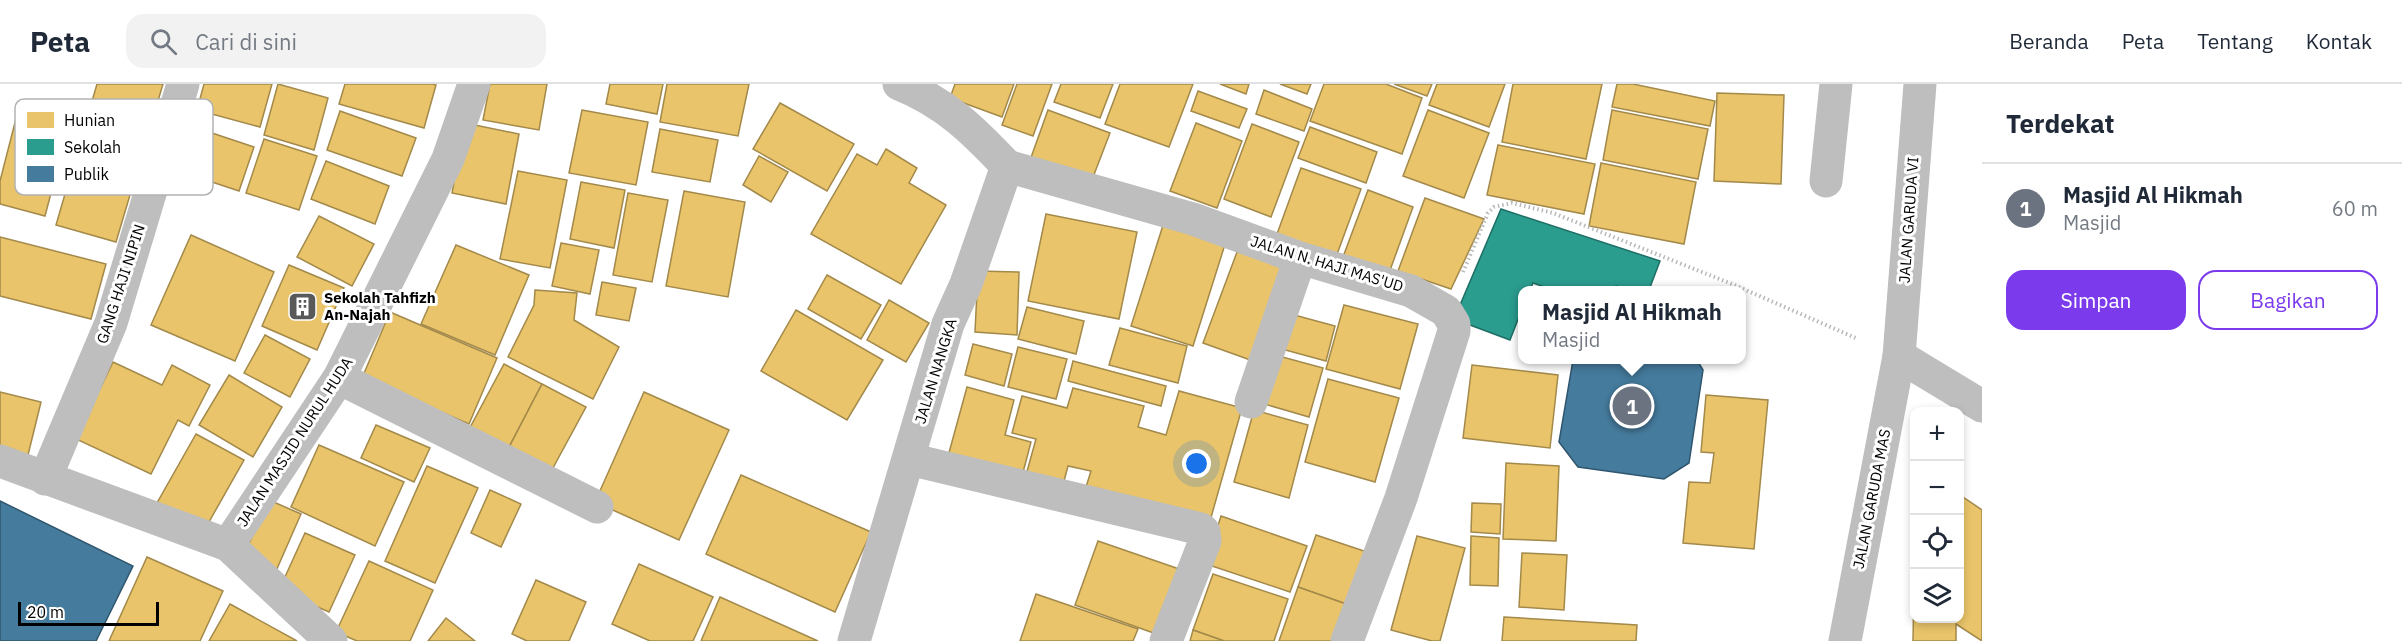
<!DOCTYPE html>
<html lang="id">
<head>
<meta charset="utf-8">
<style>
  :root { --surface:#fff; --page:#f2f2f3; --text:#1f2937; --muted:#747a83; --line:#e0e1e3; --accent:#7c3aed }
  body { margin:0; font-family:"IBM Plex Sans",sans-serif; background:var(--page); color:var(--text) }
  .controls { position:absolute; right:18px; bottom:18px; display:grid; overflow:hidden; border-radius:12px; box-shadow:0 3px 9px #0003 }
  .controls button { width:54px; height:54px; display:grid; place-items:center; padding:0; border:0; border-bottom:2px solid var(--line); background:var(--surface); color:var(--text); font:30px sans-serif }
  .scale { position:absolute; left:18px; bottom:15px; width:141px; box-sizing:border-box; padding-left:6px; border:3px solid #000; border-top:0; font-size:16px; line-height:21px; white-space:nowrap; color:#000; -webkit-text-stroke:4px #fff; paint-order:stroke }
  .you { position:absolute; left:1197px; top:380px; width:21px; height:21px; margin:-15px; border:4px solid #fff; border-radius:50%; background:#1a73e8; box-shadow:0 0 0 9px #1a73e833 }
  .badge { display:grid; place-items:center; width:39px; height:39px; border-radius:50%; background:var(--accent); color:#fff; font-size:20px; font-weight:700 }
  .pin { position:absolute; translate:-50% -50%; border:3px solid #fff; box-shadow:0 2px 6px #0006 }
  .popup { position:absolute; left:1518px; top:202px; width:228px; height:78px; box-sizing:border-box; display:grid; place-content:center; border-radius:12px; background:var(--surface); filter:drop-shadow(0 2px 4px #0005); font-size:20px; white-space:nowrap; color:var(--muted) }
  .popup b { font-size:22px; color:var(--text) }
  .popup::after { content:''; position:absolute; left:50%; top:100%; margin-left:-12px; border:12px solid transparent; border-top-color:var(--surface) }
  .list { margin:0; padding:0; list-style:none }
  h2 { display:flex; justify-content:space-between; align-items:center; height:78px; margin:0; padding:0 24px; font-size:26px }
  h2 small { font-size:20px; font-weight:400; color:var(--muted) }
  .list li { display:grid; grid-template-columns:39px 1fr auto; gap:18px; align-items:center; box-sizing:border-box; height:90px; padding:0 24px; border-top:2px solid var(--line) }
  .list b { display:block; font-size:22px; white-space:nowrap }
  .list p { margin:0; font-size:20px; white-space:nowrap; color:var(--muted) }
  .list em { font-size:20px; font-style:normal; color:var(--muted) }
  .actions { display:flex; gap:12px; padding:18px 24px }
  .actions a { flex:1; padding:14px 0; border:2px solid var(--accent); border-radius:18px; text-align:center; font-size:21px; color:var(--accent) }
  .actions .main { background:var(--accent); color:#fff }
  .icon { flex:none; width:33px; height:33px; fill:none; stroke:currentColor; stroke-width:2; stroke-linecap:round; stroke-linejoin:round }
  .map { position:relative; flex:none; width:1982px; height:557px; overflow:hidden }
  header { display:flex; align-items:center; gap:36px; box-sizing:border-box; height:84px; padding:0 30px; background:var(--surface); border-bottom:2px solid var(--line) }
  header strong { font-size:28px }
  nav { display:flex; gap:33px; margin-inline-start:auto; font-size:21px }
  .search { width:420px; height:54px; background:var(--page); display:flex; align-items:center; gap:15px; box-sizing:border-box; padding:0 21px; border-radius:18px; color:var(--muted); font-size:22px }
  main { display:flex }
  aside { flex:1; background:var(--surface) }
  .map>svg:first-child { display:block }
  .homes { fill:#e9c46a; stroke:#a3894a; stroke-width:1.5 }
  .schools { fill:#2a9d8f; stroke:#1d6e64; stroke-width:1.5 }
  .public { fill:#457b9d; stroke:#30566e; stroke-width:1.5 }
  .lines { fill:none; stroke-linecap:round; stroke-linejoin:round }
  .path { stroke:#b9b9b9; stroke-width:4; stroke-dasharray:1.5 3; stroke-linecap:butt }
  .street { stroke:#bebebe; stroke-width:33 }
  .labels { text-anchor:middle; stroke-width:6; stroke-linejoin:round; paint-order:stroke }
  .street-label { font-size:15px; fill:#000; stroke:#fff }
  .poi-label { font-size:15px; font-weight:bold; fill:#000; stroke:#fff; text-anchor:start }
  .key { fill:#fff; stroke:#b2b2b2; stroke-width:1.5 }
  .key-label { font-size:16px; fill:#000 }
</style>
</head>
<body>
<header>
<strong>Peta</strong>
<div class="search"><svg class="icon" aria-label="search" viewBox="0 0 24 24"><circle cx="10" cy="10" r="6"/><path d="M15 15l6 6"/></svg>Cari di sini</div>
<nav><a>Beranda</a><a>Peta</a><a>Tentang</a><a>Kontak</a></nav>
</header>
<main>
<div class="map">
<svg width="1982" height="557" viewBox="0 0 1982 557">
  <rect width="100%" height="100%" fill="#fff"/>
  <g class="homes">
    <polygon points="97,0 163,0 116,158 56,141"/>
    <polygon points="204,0 272,0 260,43 197,26"/>
    <polygon points="278,0 328,14 314,66 264,51"/>
    <polygon points="345,0 432,0 436,1 424,44 339,20"/>
    <polygon points="490,0 547,0 539,46 483,36"/>
    <polygon points="610,0 663,0 657,30 606,20"/>
    <polygon points="667,0 749,0 738,52 660,38"/>
    <polygon points="955,0 1014,0 1002,33 950,14"/>
    <polygon points="1017,0 1052,0 1033,52 1002,41"/>
    <polygon points="1061,0 1113,0 1100,34 1054,18"/>
    <polygon points="1120,0 1193,0 1169,63 1105,40"/>
    <polygon points="1220,0 1249,0 1246,10"/>
    <polygon points="1280,0 1311,0 1307,10"/>
    <polygon points="1324,0 1386,0 1422,14 1402,70 1310,37"/>
    <polygon points="1394,0 1432,0 1427,12"/>
    <polygon points="1437,0 1505,0 1489,43 1429,21"/>
    <polygon points="1513,0 1602,0 1586,75 1502,58"/>
    <polygon points="1617,0 1633,0 1715,17 1710,42 1612,23"/>
    <polygon points="1264,6 1312,25 1304,47 1256,30"/>
    <polygon points="1198,7 1247,25 1239,44 1191,27"/>
    <polygon points="1717,9 1784,11 1781,100 1714,97"/>
    <polygon points="20,19 71,33 45,132 0,120 0,97"/>
    <polygon points="780,19 854,60 827,107 753,65"/>
    <polygon points="582,26 648,38 636,101 569,89"/>
    <polygon points="1048,26 1110,49 1090,101 1029,79"/>
    <polygon points="1428,26 1489,49 1464,114 1403,92"/>
    <polygon points="1612,26 1708,45 1698,95 1603,76"/>
    <polygon points="340,27 416,54 402,92 327,66"/>
    <polygon points="465,39 519,50 506,120 452,109"/>
    <polygon points="1196,39 1242,57 1217,124 1170,107"/>
    <polygon points="1252,40 1299,58 1271,133 1224,115"/>
    <polygon points="1310,43 1377,68 1366,99 1298,74"/>
    <polygon points="197,44 254,63 239,107 182,88"/>
    <polygon points="660,45 718,56 710,98 652,88"/>
    <polygon points="264,55 317,72 299,126 246,109"/>
    <polygon points="1498,61 1595,80 1584,130 1487,111"/>
    <polygon points="886,65 917,84 909,99 946,121 901,200 811,150 857,70 877,81"/>
    <polygon points="759,72 788,88 771,118 743,101"/>
    <polygon points="326,77 389,102 375,140 311,115"/>
    <polygon points="1601,79 1696,98 1684,160 1589,142"/>
    <polygon points="1301,84 1361,105 1336,173 1277,150"/>
    <polygon points="518,87 567,96 550,184 500,175"/>
    <polygon points="581,98 625,106 614,164 570,155"/>
    <polygon points="1368,106 1413,123 1389,189 1343,173"/>
    <polygon points="684,107 745,118 728,213 666,202"/>
    <polygon points="628,109 668,116 652,198 613,191"/>
    <polygon points="1425,114 1484,135 1451,205 1398,187"/>
    <polygon points="1046,130 1137,148 1119,235 1028,217"/>
    <polygon points="319,132 374,160 352,202 297,173"/>
    <polygon points="1165,135 1227,154 1193,262 1131,242"/>
    <polygon points="191,151 274,188 235,277 151,241"/>
    <polygon points="0,153 106,180 91,235 0,212"/>
    <polygon points="561,159 599,166 590,210 552,202"/>
    <polygon points="1240,160 1293,179 1256,278 1203,259"/>
    <polygon points="456,161 529,191 495,271 421,240"/>
    <polygon points="289,181 344,204 317,266 262,242"/>
    <polygon points="978,187 1019,188 1017,251 975,248"/>
    <polygon points="827,191 881,221 861,255 808,225"/>
    <polygon points="602,198 636,204 629,237 596,231"/>
    <polygon points="535,206 577,209 574,236 619,263 593,315 508,273 534,221"/>
    <polygon points="889,216 929,239 906,278 867,256"/>
    <polygon points="1344,221 1418,240 1400,305 1326,285"/>
    <polygon points="1027,223 1084,237 1076,270 1018,255"/>
    <polygon points="796,226 883,276 847,336 761,287"/>
    <polygon points="390,228 497,274 469,340 362,294"/>
    <polygon points="1287,229 1335,242 1326,277 1278,264"/>
    <polygon points="1120,244 1187,262 1178,299 1109,281"/>
    <polygon points="265,251 310,275 290,313 244,289"/>
    <polygon points="973,260 1012,270 1004,302 965,291"/>
    <polygon points="1018,263 1067,275 1056,315 1008,303"/>
    <polygon points="1275,271 1323,284 1309,333 1261,319"/>
    <polygon points="1073,277 1166,302 1161,322 1068,297"/>
    <polygon points="113,278 162,301 172,281 210,301 189,342 178,336 151,390 76,355"/>
    <polygon points="504,280 542,300 505,371 466,351"/>
    <polygon points="1472,281 1558,291 1550,364 1463,354"/>
    <polygon points="229,291 282,323 253,373 199,341"/>
    <polygon points="1328,295 1399,314 1375,398 1305,378"/>
    <polygon points="542,300 586,323 548,393 505,371"/>
    <polygon points="967,303 1014,316 1005,351 1031,358 1021,396 947,376"/>
    <polygon points="1073,304 1144,322 1138,343 1166,351 1179,307 1242,324 1210,437 1086,403 1091,387 1068,382 1063,401 1026,391 1036,355 1012,349 1022,312 1067,324"/>
    <polygon points="0,308 41,318 28,371 0,364"/>
    <polygon points="644,308 729,346 679,456 595,418"/>
    <polygon points="1706,311 1768,316 1754,465 1683,459 1689,398 1710,399 1714,369 1701,368"/>
    <polygon points="1254,326 1308,341 1289,414 1234,398"/>
    <polygon points="376,341 430,364 414,398 361,374"/>
    <polygon points="196,350 244,376 205,445 157,419"/>
    <polygon points="319,361 404,398 375,462 291,423"/>
    <polygon points="1506,379 1559,382 1556,457 1503,455"/>
    <polygon points="427,382 478,404 435,499 385,477"/>
    <polygon points="741,391 871,448 835,528 706,470"/>
    <polygon points="490,406 521,420 501,463 471,449"/>
    <polygon points="1963,413 1982,426 1982,557 1956,540 1956,557 1913,557 1914,500 1914,534 1960,534 1960,418"/>
    <polygon points="269,416 301,430 276,487 243,473"/>
    <polygon points="1472,419 1501,420 1500,450 1471,448"/>
    <polygon points="1221,432 1307,462 1290,508 1206,480"/>
    <polygon points="305,449 355,471 329,528 279,506"/>
    <polygon points="1316,451 1367,468 1349,521 1298,503"/>
    <polygon points="1417,452 1465,464 1440,557 1432,557 1391,546"/>
    <polygon points="1471,452 1499,454 1498,502 1470,501"/>
    <polygon points="1098,457 1185,487 1162,552 1075,521"/>
    <polygon points="1522,469 1567,471 1564,526 1519,523"/>
    <polygon points="147,473 223,507 200,557 109,557"/>
    <polygon points="369,477 433,506 410,557 357,557 336,548"/>
    <polygon points="639,480 713,513 693,557 650,557 612,540"/>
    <polygon points="1213,490 1288,515 1274,557 1224,557 1193,546"/>
    <polygon points="536,496 586,518 569,557 527,557 512,550"/>
    <polygon points="1298,503 1349,521 1336,557 1279,557"/>
    <polygon points="1036,510 1138,545 1133,557 1020,557"/>
    <polygon points="720,513 818,557 701,557"/>
    <polygon points="230,520 297,557 209,557"/>
    <polygon points="1504,533 1637,541 1636,557 1502,557"/>
    <polygon points="446,534 475,557 428,557"/>
    <polygon points="1193,546 1224,557 1190,557"/>
  </g>
  <polygon class="schools" points="1501,125 1660,177 1649,206 1629,206 1616,202 1614,206 1553,206 1533,199 1530,206 1522,206 1522,225 1510,256 1454,235"/>
  <g class="public">
    <polygon points="1573,276 1697,276 1703,286 1689,379 1664,395 1578,383 1559,358"/>
    <polygon points="0,417 133,482 96,557 0,557"/>
  </g>
  <g class="lines">
    <polyline class="path" points="1463,188 1488,129 1494,123 1512,119 1553,129 1732,200 1858,255"/>
    <g class="street">
      <path d="M899,0C946,19 973,46 1007,82"/>
      <polyline points="1007,82 1193,135 1300,174 1411,207 1446,227 1454,240 1454,247 1401,414 1347,557"/>
      <polyline points="1826,97 1836,0"/>
      <polyline points="1899,272 1982,322"/>
      <polyline points="339,294 597,423"/>
      <polyline points="1251,318 1300,174"/>
      <polyline points="909,375 1201,445 1204,448 1205,457 1166,557"/>
      <polyline points="0,377 228,461 331,557"/>
      <polyline points="45,395 111,239 183,0"/>
      <polyline points="228,461 339,294 448,75 474,0"/>
      <polyline points="854,557 948,240 966,200 1007,82"/>
      <polyline points="1845,557 1899,272 1920,0"/>
    </g>
  </g>
  <defs>
    <symbol id="building-square" viewBox="-11 -11 22 22"><rect x="-9" y="-9" width="18" height="18" rx="4" fill="#595959" stroke="#fff"/><path d="M-4-6H4V6H1V3H-1V6H-4ZM-2.5-4.3h1.7v1.8h-1.7ZM.8-4.3h1.7v1.8H.8ZM-2.5-1h1.7V.8h-1.7ZM.8-1h1.7V.8H.8Z" fill="#fff"/></symbol>
  </defs>
  <g fill-rule="evenodd">
    <use href="#building-square" x="286" y="206" width="33" height="33"/>
  </g>
  <g class="labels">
    <g class="street-label">
      <text transform="translate(1909 136) rotate(-86)" y="5">JALAN GARUDA VI</text>
      <text transform="translate(1327 180) rotate(17)" y="5">JALAN N. HAJI MAS'UD</text>
      <text transform="translate(121 200) rotate(-72)" y="5">GANG HAJI NIPIN</text>
      <text transform="translate(936 287) rotate(-73)" y="5">JALAN NANGKA</text>
      <text transform="translate(295 358) rotate(-57)" y="5">JALAN MASJID NURUL HUDA</text>
      <text transform="translate(1872 415) rotate(-79)" y="5">JALAN GARUDA MAS</text>
    </g>
    <g class="poi-label">
      <text x="324" y="219">Sekolah Tahfizh<tspan x="324" dy="17">An-Najah</tspan></text>
    </g>
  </g>
  <rect x="15" y="15" width="198" height="96" rx="9" class="key"/>
  <rect x="27" y="28" width="27" height="16" fill="#e9c46a"/>
  <rect x="27" y="55" width="27" height="16" fill="#2a9d8f"/>
  <rect x="27" y="82" width="27" height="16" fill="#457b9d"/>
  <g class="key-label">
    <text x="64" y="42">Hunian</text>
    <text x="64" y="69">Sekolah</text>
    <text x="64" y="96">Publik</text>
  </g>
</svg>
<div class="controls">
<button>+</button>
<button>−</button>
<button><svg class="icon" aria-label="locate" viewBox="0 0 24 24"><circle cx="12" cy="12" r="6"/><path d="M12 2v4M12 18v4M2 12h4M18 12h4"/></svg></button>
<button><svg class="icon" aria-label="layers" viewBox="0 0 24 24"><path d="M12 4l9 5-9 5-9-5zM3 14l9 5 9-5"/></svg></button>
</div>
<div class="scale">20 m</div>
<div class="you"></div>
<div class="pin badge" style="left:1632px;top:322px;background:#6b7280">1</div>
<div class="popup"><b>Masjid Al Hikmah</b>Masjid</div>
</div>
<aside>
<h2>Terdekat<small></small></h2>
<ul class="list">
<li><span class="badge" style="background:#6b7280">1</span><div><b>Masjid Al Hikmah</b><p>Masjid</p></div><em>60 m</em></li>
</ul>
<div class="actions"><a class="main">Simpan</a><a>Bagikan</a></div>
</aside>
</main>
</body>
</html>
